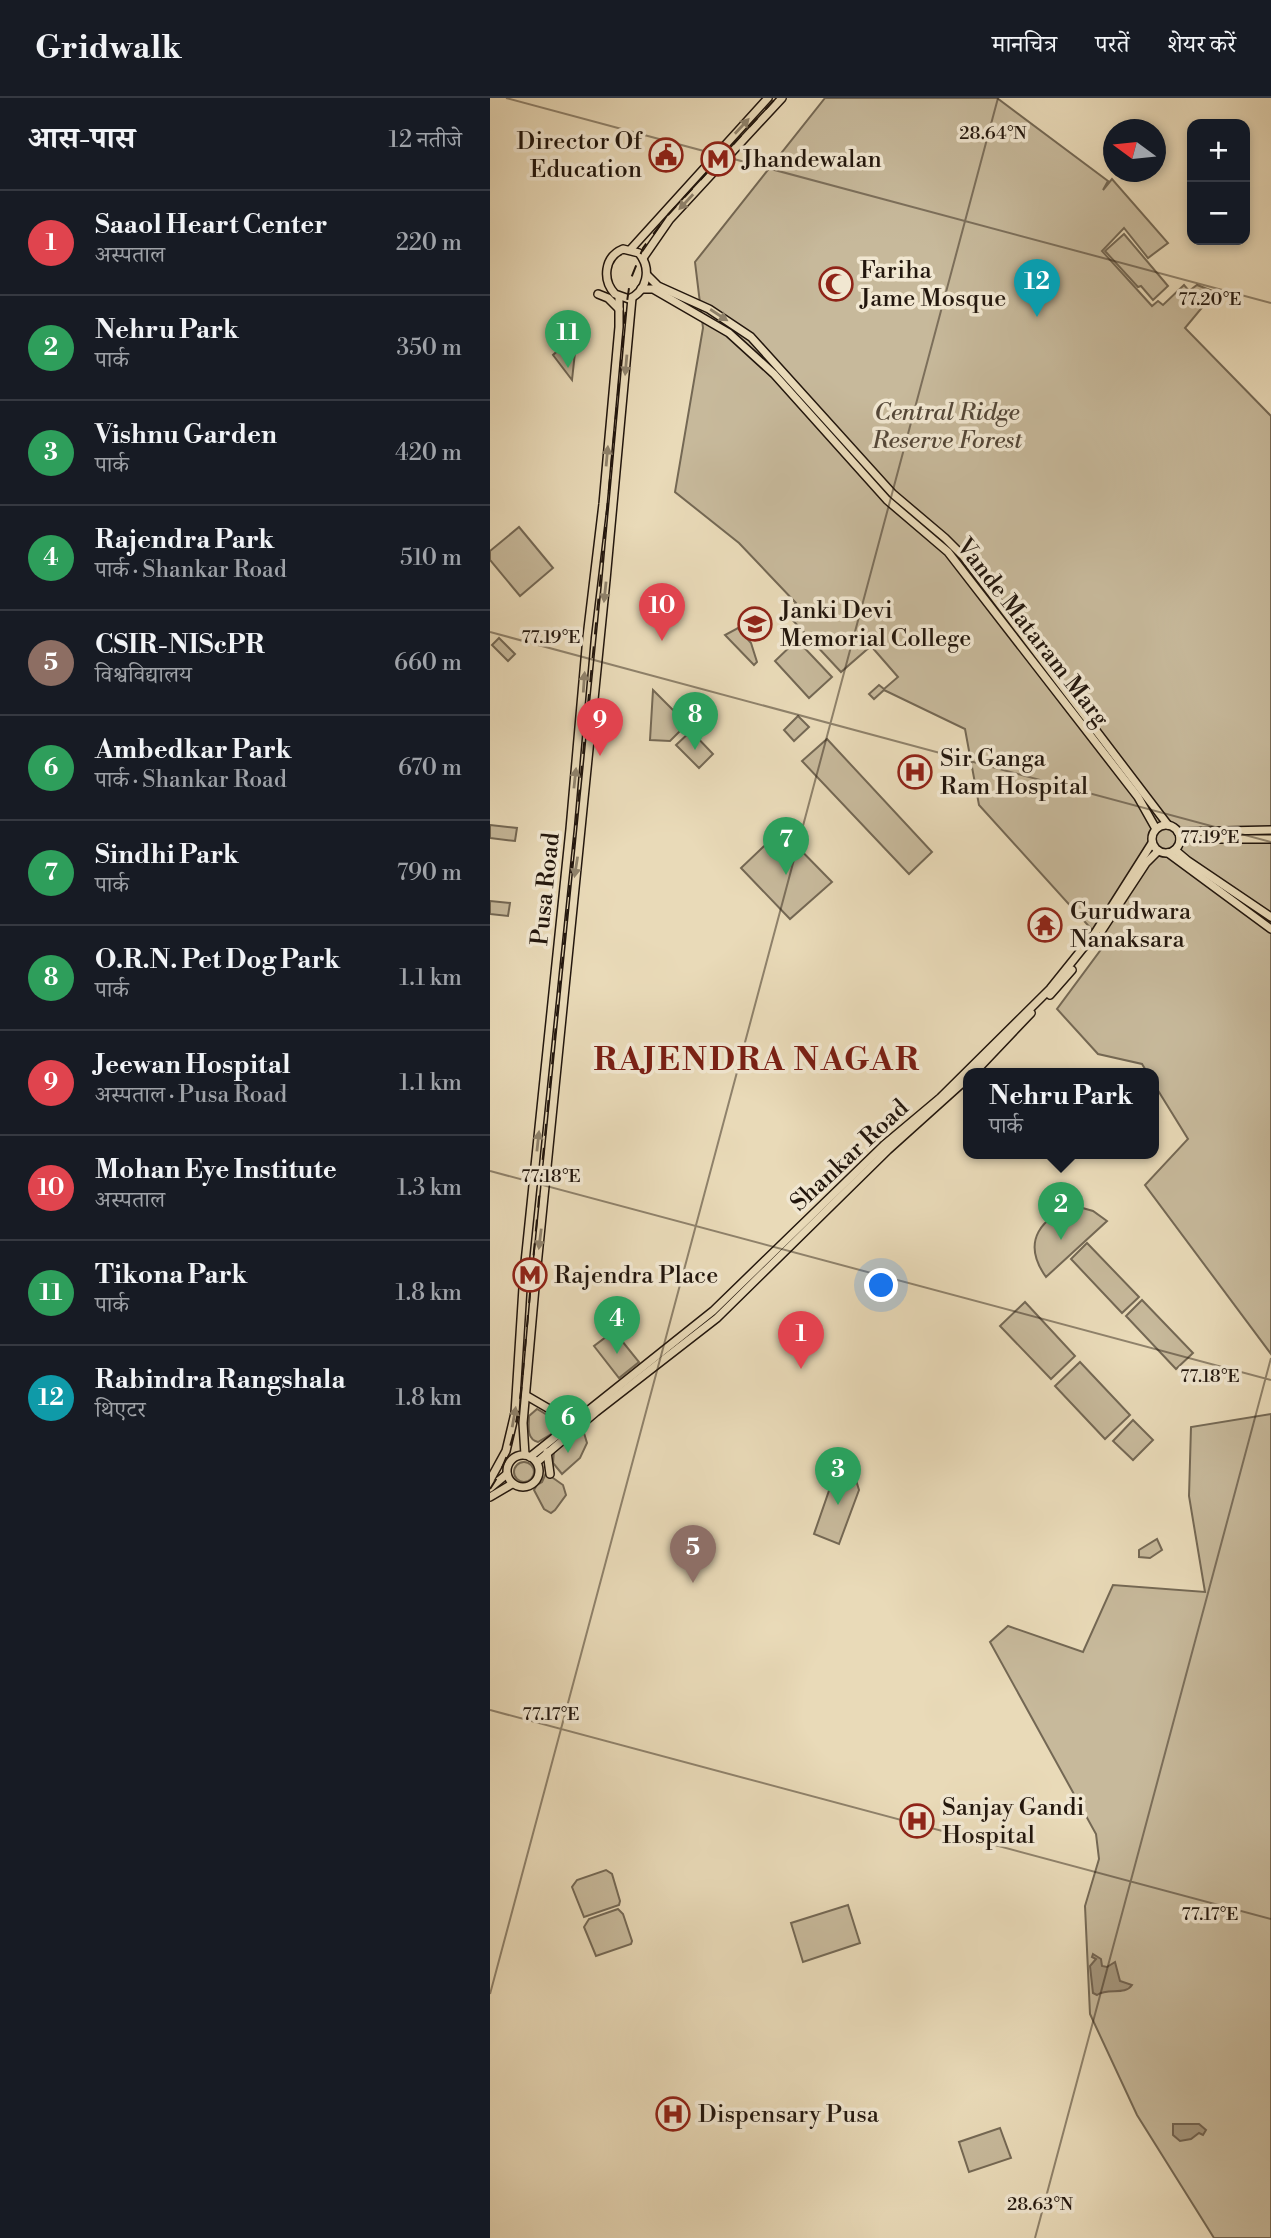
<!DOCTYPE html>
<html lang="hi">
<head>
<meta charset="utf-8">
<style>
  :root { --surface:#171b24; --page:#242831; --text:#f1f3f6; --muted:#9ea1a6; --line:#363941; --accent:#c59692 }
  body { margin:0; font-family:"Libre Bodoni","Noto Serif Devanagari",serif; background:var(--page); color:var(--text) }
  .controls { position:absolute; right:21px; top:21px; display:grid; overflow:hidden; border-radius:14px; box-shadow:0 4px 10px #0003 }
  .controls button { width:63px; height:63px; display:grid; place-items:center; padding:0; border:0; border-bottom:2px solid var(--line); background:var(--surface); color:var(--text); font:35px sans-serif }
  .compass { position:absolute; left:613px; top:21px; width:63px; height:63px; border-radius:50%; background:var(--surface); box-shadow:0 4px 10px #0003; rotate:285deg }
  .you { position:absolute; left:392px; top:1188px; width:24px; height:24px; margin:-18px; border:5px solid #fff; border-radius:50%; background:#1a73e8; box-shadow:0 0 0 10px #1a73e833 }
  .badge { display:grid; place-items:center; width:46px; height:46px; border-radius:50%; background:var(--accent); color:#fff; font-size:23px; font-weight:700 }
  .pin { position:absolute; translate:-50% -58px; filter:drop-shadow(0 2px 4px #0008) }
  .pin::after { content:''; position:absolute; top:37px; width:24px; height:21px; background:inherit; clip-path:polygon(0 0,100% 0,50% 100%) }
  .popup { position:absolute; left:473px; top:970px; width:196px; height:91px; box-sizing:border-box; display:grid; place-content:center; border-radius:14px; background:var(--surface); filter:drop-shadow(0 2px 5px #0005); font-size:23px; white-space:nowrap; color:var(--muted) }
  .popup b { font-size:26px; color:var(--text) }
  .popup::after { content:''; position:absolute; left:50%; top:100%; margin-left:-14px; border:14px solid transparent; border-top-color:var(--surface) }
  .list { margin:0; padding:0; list-style:none }
  h2 { display:flex; justify-content:space-between; align-items:center; height:91px; margin:0; padding:0 28px; font-size:30px }
  h2 small { font-size:23px; font-weight:400; color:var(--muted) }
  .list li { display:grid; grid-template-columns:46px 1fr auto; gap:21px; align-items:center; box-sizing:border-box; height:105px; padding:0 28px; border-top:2px solid var(--line) }
  .list b { display:block; font-size:26px; white-space:nowrap }
  .list p { margin:0; font-size:23px; white-space:nowrap; color:var(--muted) }
  .list em { font-size:23px; font-style:normal; color:var(--muted) }
  .map { position:relative; flex:none; width:781px; height:2140px; overflow:hidden }
  header { display:flex; align-items:center; gap:42px; box-sizing:border-box; height:98px; padding:0 35px; background:var(--surface); border-bottom:2px solid var(--line) }
  header strong { font-size:33px }
  nav { display:flex; gap:38px; margin-inline-start:auto; font-size:24px }
  main { display:flex }
  aside { flex:1; background:var(--surface) }
  .map>svg:first-child { display:block }
  .green { fill:#c7b99b; stroke:#746854; stroke-width:2 }
  .water { fill:#a5977e; stroke:#716351; stroke-width:2 }
  .lines { fill:none; stroke-linecap:round; stroke-linejoin:round }
  .major-casing { stroke:#22160d; stroke-width:10 }
  .major { stroke:#e9dab8; stroke-width:7 }
  .rail { stroke:#22160d; stroke-width:2; stroke-dasharray:12 12; stroke-linecap:butt }
  .oneway { fill:#8f826b }
  .ticks { fill:none; stroke:#22160d; stroke-width:2; stroke-opacity:0.45 }
  .labels { text-anchor:middle; stroke-width:7; stroke-linejoin:round; paint-order:stroke }
  .poi-label { font-size:24px; fill:#22160d; stroke:#f1e7d1; text-anchor:start }
  .park-label { font-size:24px; font-style:italic; fill:#544738; stroke:#f1e7d1 }
  .street-label { font-size:24px; fill:#22160d; stroke:#f1e7d1 }
  .district-label { font-size:32px; font-weight:bold; letter-spacing:2px; fill:#7a1f14; stroke:#f1e7d1 }
  .ticks-label { font-size:18px; text-anchor:middle; fill:#22160d; stroke:#f1e7d1; stroke-width:7; stroke-linejoin:round; paint-order:stroke }
</style>
</head>
<body>
<header>
<strong>Gridwalk</strong>
<nav><a>मानचित्र</a><a>परतें</a><a>शेयर करें</a></nav>
</header>
<main>
<aside>
<h2>आस-पास<small>12 नतीजे</small></h2>
<ul class="list">
<li><span class="badge" style="background:#e0444e">1</span><div><b>Saaol Heart Center</b><p>अस्पताल</p></div><em>220 m</em></li>
<li><span class="badge" style="background:#2e9e5b">2</span><div><b>Nehru Park</b><p>पार्क</p></div><em>350 m</em></li>
<li><span class="badge" style="background:#2e9e5b">3</span><div><b>Vishnu Garden</b><p>पार्क</p></div><em>420 m</em></li>
<li><span class="badge" style="background:#2e9e5b">4</span><div><b>Rajendra Park</b><p>पार्क · Shankar Road</p></div><em>510 m</em></li>
<li><span class="badge" style="background:#8d6e63">5</span><div><b>CSIR-NIScPR</b><p>विश्वविद्यालय</p></div><em>660 m</em></li>
<li><span class="badge" style="background:#2e9e5b">6</span><div><b>Ambedkar Park</b><p>पार्क · Shankar Road</p></div><em>670 m</em></li>
<li><span class="badge" style="background:#2e9e5b">7</span><div><b>Sindhi Park</b><p>पार्क</p></div><em>790 m</em></li>
<li><span class="badge" style="background:#2e9e5b">8</span><div><b>O.R.N. Pet Dog Park</b><p>पार्क</p></div><em>1.1 km</em></li>
<li><span class="badge" style="background:#e0444e">9</span><div><b>Jeewan Hospital</b><p>अस्पताल · Pusa Road</p></div><em>1.1 km</em></li>
<li><span class="badge" style="background:#e0444e">10</span><div><b>Mohan Eye Institute</b><p>अस्पताल</p></div><em>1.3 km</em></li>
<li><span class="badge" style="background:#2e9e5b">11</span><div><b>Tikona Park</b><p>पार्क</p></div><em>1.8 km</em></li>
<li><span class="badge" style="background:#0f9aa8">12</span><div><b>Rabindra Rangshala</b><p>थिएटर</p></div><em>1.8 km</em></li>
</ul>
</aside>
<div class="map">
<svg width="781" height="2140" viewBox="0 0 781 2140">
  <rect width="100%" height="100%" fill="#e9dab8"/>
  <filter id="stains"><feTurbulence type="fractalNoise" baseFrequency=".00286" numOctaves="4"/><feColorMatrix values="0 0 0 0 .2 0 0 0 0 .09 0 0 0 0 .02 0 0 0 .5 -.17"/></filter>
  <radialGradient id="worn" r=".72"><stop offset=".6" stop-color="#630" stop-opacity="0"/><stop offset="1" stop-color="#630" stop-opacity=".3"/></radialGradient>
  <g class="green">
    <polygon points="335,0 507,0 618,83 613,92 622,81 678,145 658,160 634,130 612,153 662,208 668,203 673,207 694,187 699,193 707,187 725,194 695,230 781,318 781,1256 655,1087 698,1041 664,986 664,976 658,976 652,966 608,956 567,911 615,846 489,707 475,631 394,592 384,601 379,596 389,587 394,591 408,579 381,548 351,574 296,515 306,505 249,445 185,394 213,230 205,164"/>
    <polygon points="634,136 678,188 663,202 651,188 648,189 615,153"/>
    <polygon points="87,236 82,282 63,257"/>
    <polygon points="29,429 63,470 30,498 0,462 0,453"/>
    <polygon points="248,530 261,545 267,564 264,567 235,537"/>
    <polygon points="9,540 25,556 18,563 2,547"/>
    <polygon points="307,542 342,579 319,600 285,563"/>
    <polygon points="163,592 197,626 180,643 160,642"/>
    <polygon points="308,618 319,629 304,643 294,632"/>
    <polygon points="201,633 223,656 209,670 186,647"/>
    <polygon points="337,641 442,754 419,776 312,663"/>
    <polygon points="0,727 27,730 25,743 0,740"/>
    <polygon points="291,732 342,784 300,821 251,770"/>
    <polygon points="0,803 20,805 18,818 0,816"/>
    <path d="M589,1109L603,1113L617,1123L556,1179C531,1144 550,1117 589,1109Z"/>
    <polygon points="597,1145 649,1199 632,1215 581,1161"/>
    <polygon points="652,1202 703,1255 686,1271 636,1218"/>
    <polygon points="535,1204 585,1258 561,1281 510,1228"/>
    <polygon points="124,1233 149,1264 129,1280 104,1248"/>
    <polygon points="590,1264 640,1317 615,1341 565,1288"/>
    <path d="M47,1311L64,1321L68,1326L63,1335L48,1344C36,1341 39,1328 39,1318Z"/>
    <polygon points="781,1316 781,2140 724,2140 647,2017 600,1916 595,1808 609,1761 606,1736 500,1544 518,1528 593,1554 623,1487 715,1494 699,1398 701,1329"/>
    <polygon points="643,1322 663,1342 643,1362 623,1343"/>
    <polygon points="88,1330 94,1335 97,1345 90,1360 72,1376 63,1365 64,1353"/>
    <circle cx="34" cy="1374" r="10"/>
    <polygon points="363,1372 369,1392 349,1446 324,1436 342,1384 348,1377"/>
    <polygon points="56,1375 73,1387 76,1397 65,1412 61,1415 54,1411 44,1392 47,1387 52,1384"/>
    <polygon points="667,1441 672,1452 660,1460 649,1459 649,1452"/>
    <polygon points="116,1772 122,1776 130,1803 129,1807 94,1819 82,1789 87,1782"/>
    <polygon points="358,1807 370,1845 313,1864 301,1825"/>
    <polygon points="128,1811 133,1816 142,1843 141,1846 106,1858 94,1829 99,1821"/>
    <polygon points="510,2030 521,2060 479,2074 469,2044"/>
  </g>
  <g class="water">
    <path d="M603,1856L611,1861L612,1868L617,1869L625,1864L630,1883L642,1887C635,1898 618,1889 607,1897L603,1895L600,1868L606,1861L602,1859Z"/>
    <polygon points="683,2026 709,2026 716,2032 713,2037 709,2035 701,2041 690,2043 683,2037"/>
  </g>
  <g class="lines">
    <defs>
      <g id="major">
        <path d="M133,151L149,155C162,171 157,193 139,201L125,196C112,182 114,159 133,151Z"/>
        <polyline points="140,152 278,0"/>
        <polyline points="153,160 180,121 292,0"/>
        <polyline points="157,177 168,188 219,211 261,239 403,396 455,440 473,458 678,727"/>
        <polyline points="151,191 163,191 239,235 284,276 397,402 458,454 648,699 666,731"/>
        <polyline points="108,196 118,200 129,211"/>
        <circle cx="676" cy="741" r="14"/>
        <polyline points="688,734 781,732"/>
        <polyline points="690,741 781,741"/>
        <polyline points="685,752 698,763 781,819"/>
        <polyline points="678,755 781,831"/>
        <polyline points="612,832 656,765 668,753"/>
        <polyline points="560,897 582,872"/>
        <polyline points="483,976 541,915"/>
        <polyline points="37,1298 68,1316 79,1327"/>
        <polyline points="57,1354 60,1376"/>
        <circle cx="33" cy="1373" r="16"/>
        <polyline points="35,1357 33,1325 46,1178 116,482 142,200"/>
        <polyline points="40,1359 223,1213 394,1047 450,1000 560,891 605,835 662,745"/>
        <polyline points="47,1364 106,1314 227,1220 398,1052 478,980"/>
        <polyline points="0,1382 16,1353 25,1315 34,1174 80,731 97,539 113,406 129,229 129,199"/>
        <polyline points="0,1390 17,1376"/>
        <polyline points="0,1399 22,1386"/>
      </g>
    </defs>
    <use href="#major" class="major-casing"/>
    <use href="#major" class="major"/>
    <path class="rail" d="M0,1391C20,1361 26,1330 31,1294C63,935 103,577 135,218L140,183L153,150L176,119L286,0"/>
  </g>
  <defs><path id="oneway-solid" d="M-6-.8H1V-3.2L6.5 0L1 3.2V.8H-6Z" transform="scale(1.75)"/></defs>
  <g class="oneway">
    <use href="#oneway-solid" transform="translate(252 28) rotate(-47)"/>
    <use href="#oneway-solid" transform="translate(196 104) rotate(133)"/>
    <use href="#oneway-solid" transform="translate(229 217) rotate(33)"/>
    <use href="#oneway-solid" transform="translate(136 267) rotate(95)"/>
    <use href="#oneway-solid" transform="translate(117 358) rotate(-85)"/>
    <use href="#oneway-solid" transform="translate(115 494) rotate(96)"/>
    <use href="#oneway-solid" transform="translate(94 584) rotate(-86)"/>
    <use href="#oneway-solid" transform="translate(85 680) rotate(-84)"/>
    <use href="#oneway-solid" transform="translate(86 769) rotate(99)"/>
    <use href="#oneway-solid" transform="translate(48 1043) rotate(-84)"/>
    <use href="#oneway-solid" transform="translate(50 1141) rotate(97)"/>
    <use href="#oneway-solid" transform="translate(24 1319) rotate(-80)"/>
  </g>
  <path class="ticks" d="M16,0L781,205M0,534L781,744M0,1073L781,1282M0,1612L781,1821M0,1896L508,0M545,2140L781,1260"/>
  <defs>
    <symbol id="civic-ring" viewBox="-11 -11 22 22"><circle r="9.5" fill="#f1e7d1" stroke="#8f2418" stroke-width="1.5"/><path d="M-.6-6.5H3V-4.5H.6V-3L4-1V1h2V6H-6V1h2V-1L-.6-3ZM-1.2 2.5V6h2.4V2.5Z" fill="#8f2418"/></symbol>
    <symbol id="metro-ring" viewBox="-11 -11 22 22"><circle r="9.5" fill="#f1e7d1" stroke="#8f2418" stroke-width="1.5"/><path d="M-5.5 5V-5H-3L0 0L3-5H5.5V5H3V-.5L0 4L-3-.5V5Z" fill="#8f2418"/></symbol>
    <symbol id="mosque-ring" viewBox="-11 -11 22 22"><circle r="9.5" fill="#f1e7d1" stroke="#8f2418" stroke-width="1.5"/><path d="M3.5-4.9A6 6 0 1 0 3.5 4.9A5 5 0 1 1 3.5-4.9Z" fill="#8f2418"/></symbol>
    <symbol id="university-ring" viewBox="-11 -11 22 22"><circle r="9.5" fill="#f1e7d1" stroke="#8f2418" stroke-width="1.5"/><path d="M0-5L7-2L0 1L-7-2ZM-4 1L0 2.5L4 1V4Q0 6-4 4Z" fill="#8f2418"/></symbol>
    <symbol id="hospital-ring" viewBox="-11 -11 22 22"><circle r="9.5" fill="#f1e7d1" stroke="#8f2418" stroke-width="1.5"/><path d="M-5-5h3v3.5h4V-5h3V5h-3V1.5h-4V5h-3Z" fill="#8f2418"/></symbol>
    <symbol id="temple-ring" viewBox="-11 -11 22 22"><circle r="9.5" fill="#f1e7d1" stroke="#8f2418" stroke-width="1.5"/><path d="M0-6L5-2H3V0L6.5 2.5H4V6H1.5V3h-3V6H-4V2.5H-6.5L-3 0V-2H-5Z" fill="#8f2418"/></symbol>
  </defs>
  <g fill-rule="evenodd">
    <use href="#civic-ring" x="157" y="38" width="38" height="38"/>
    <use href="#metro-ring" x="209" y="42" width="38" height="38"/>
    <use href="#mosque-ring" x="327" y="167" width="38" height="38"/>
    <use href="#university-ring" x="246" y="507" width="38" height="38"/>
    <use href="#hospital-ring" x="406" y="655" width="38" height="38"/>
    <use href="#temple-ring" x="536" y="808" width="38" height="38"/>
    <use href="#metro-ring" x="21" y="1158" width="38" height="38"/>
    <use href="#hospital-ring" x="408" y="1704" width="38" height="38"/>
    <use href="#hospital-ring" x="164" y="1997" width="38" height="38"/>
  </g>
  <g class="labels">
    <g class="poi-label">
      <text x="152" y="51" text-anchor="end">Director Of<tspan x="152" dy="28">Education</tspan></text>
      <text x="252" y="69">Jhandewalan</text>
      <text x="370" y="180">Fariha<tspan x="370" dy="28">Jame Mosque</tspan></text>
      <text x="290" y="520">Janki Devi<tspan x="290" dy="28">Memorial College</tspan></text>
      <text x="450" y="668">Sir Ganga<tspan x="450" dy="28">Ram Hospital</tspan></text>
      <text x="580" y="821">Gurudwara<tspan x="580" dy="28">Nanaksara</tspan></text>
      <text x="64" y="1185">Rajendra Place</text>
      <text x="452" y="1717">Sanjay Gandi<tspan x="452" dy="28">Hospital</tspan></text>
      <text x="208" y="2024">Dispensary Pusa</text>
    </g>
    <g class="park-label">
      <text x="457" y="322">Central Ridge<tspan x="457" dy="28">Reserve Forest</tspan></text>
    </g>
    <g class="street-label">
      <text transform="translate(543 534) rotate(52)" y="8">Vande Mataram Marg</text>
      <text transform="translate(55 791) rotate(-84)" y="8">Pusa Road</text>
      <text transform="translate(359 1057) rotate(-43)" y="8">Shankar Road</text>
    </g>
    <g class="district-label">
      <text x="267" y="972">RAJENDRA NAGAR</text>
    </g>
  </g>
  <g class="ticks-label">
    <text x="503" y="41">28.64°N</text>
    <text x="720" y="207">77.20°E</text>
    <text x="61" y="545">77.19°E</text>
    <text x="720" y="745">77.19°E</text>
    <text x="61" y="1084">77.18°E</text>
    <text x="720" y="1284">77.18°E</text>
    <text x="61" y="1622">77.17°E</text>
    <text x="720" y="1822">77.17°E</text>
    <text x="550" y="2112">28.63°N</text>
  </g>
  <rect width="100%" height="100%" filter="url(#stains)"/>
  <rect width="100%" height="100%" fill="url(#worn)"/>
</svg>
<div class="controls">
<button>+</button>
<button>−</button>
</div>
<svg class="compass" viewBox="-18 -18 36 36"><path d="M0-13l5 13h-10z" fill="#e53935"/><path d="M0 13l5-13h-10z" fill="#9ea1a6"/></svg>
<div class="you"></div>
<div class="pin badge" style="left:311px;top:1271px;background:#e0444e">1</div>
<div class="pin badge" style="left:571px;top:1142px;background:#2e9e5b">2</div>
<div class="popup"><b>Nehru Park</b>पार्क</div>
<div class="pin badge" style="left:348px;top:1407px;background:#2e9e5b">3</div>
<div class="pin badge" style="left:127px;top:1256px;background:#2e9e5b">4</div>
<div class="pin badge" style="left:203px;top:1485px;background:#8d6e63">5</div>
<div class="pin badge" style="left:78px;top:1355px;background:#2e9e5b">6</div>
<div class="pin badge" style="left:296px;top:777px;background:#2e9e5b">7</div>
<div class="pin badge" style="left:205px;top:652px;background:#2e9e5b">8</div>
<div class="pin badge" style="left:110px;top:658px;background:#e0444e">9</div>
<div class="pin badge" style="left:172px;top:543px;background:#e0444e">10</div>
<div class="pin badge" style="left:78px;top:270px;background:#2e9e5b">11</div>
<div class="pin badge" style="left:547px;top:219px;background:#0f9aa8">12</div>
</div>
</main>
</body>
</html>
